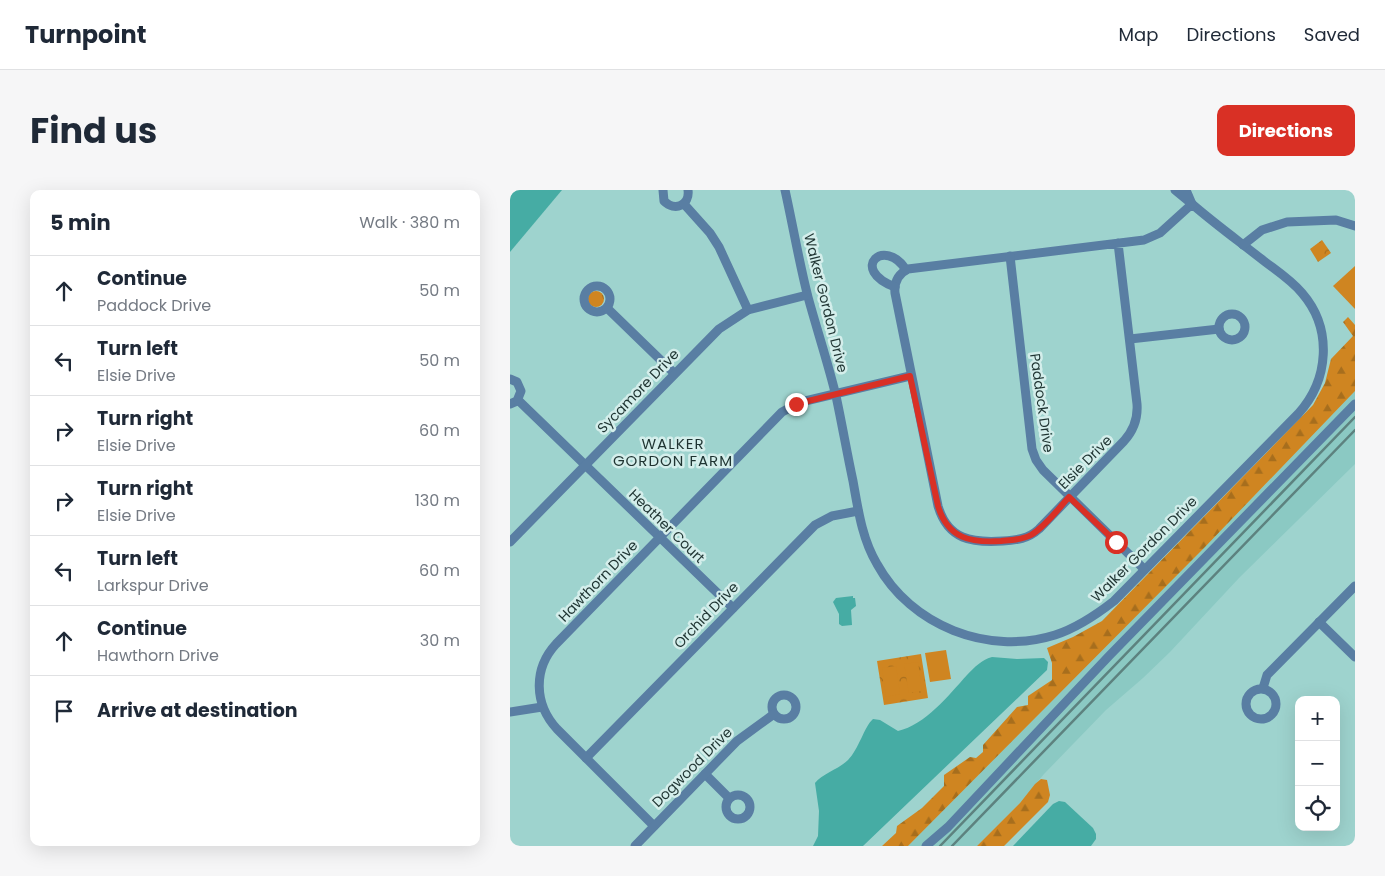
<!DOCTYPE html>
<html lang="en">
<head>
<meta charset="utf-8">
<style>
  :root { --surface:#fff; --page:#f6f6f7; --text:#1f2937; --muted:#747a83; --line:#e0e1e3; --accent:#d93025 }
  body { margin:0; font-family:Poppins,sans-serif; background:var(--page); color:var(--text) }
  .controls { position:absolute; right:15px; bottom:15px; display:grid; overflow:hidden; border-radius:10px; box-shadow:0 5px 20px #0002 }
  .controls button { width:45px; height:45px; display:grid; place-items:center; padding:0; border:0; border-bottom:1px solid var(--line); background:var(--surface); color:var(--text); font:25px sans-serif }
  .stop { position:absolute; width:15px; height:15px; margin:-11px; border:4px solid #d93025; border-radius:50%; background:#fff }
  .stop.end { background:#d93025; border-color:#fff; box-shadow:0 1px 5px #0008 }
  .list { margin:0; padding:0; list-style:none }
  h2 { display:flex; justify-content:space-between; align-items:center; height:65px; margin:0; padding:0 20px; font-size:21px }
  h2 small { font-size:16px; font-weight:400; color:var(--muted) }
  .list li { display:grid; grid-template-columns:32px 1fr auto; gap:15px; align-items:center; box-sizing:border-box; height:70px; padding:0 20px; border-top:1px solid var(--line) }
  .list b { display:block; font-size:19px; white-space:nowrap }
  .list p { margin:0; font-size:16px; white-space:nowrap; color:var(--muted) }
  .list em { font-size:16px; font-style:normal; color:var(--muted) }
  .icon { flex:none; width:28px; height:28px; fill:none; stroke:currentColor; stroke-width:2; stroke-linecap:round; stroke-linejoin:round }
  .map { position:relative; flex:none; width:845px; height:656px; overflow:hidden; border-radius:10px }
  header { display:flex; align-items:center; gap:30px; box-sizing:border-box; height:70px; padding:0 25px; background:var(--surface); border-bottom:1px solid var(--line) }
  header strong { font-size:24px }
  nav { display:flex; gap:28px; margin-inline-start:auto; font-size:18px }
  .intro { display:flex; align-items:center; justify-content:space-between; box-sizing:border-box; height:120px; padding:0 30px }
  h1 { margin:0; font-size:35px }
  .button { padding:12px 22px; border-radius:10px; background:var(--accent); color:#fff; font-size:18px; font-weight:700 }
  main { display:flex; gap:30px; padding:0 30px }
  aside { flex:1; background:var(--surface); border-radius:10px; box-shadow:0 5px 20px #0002 }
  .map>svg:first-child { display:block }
  .built { fill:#8bc9c3 }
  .grass { fill:url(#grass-tufts) }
  .forest { fill:url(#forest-firs) }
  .park { fill:url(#park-crowns) }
  .garden { fill:#cf8521 }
  .water { fill:#46aca4 }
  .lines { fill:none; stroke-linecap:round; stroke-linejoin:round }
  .minor { stroke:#597ea3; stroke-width:9 }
  .rail { stroke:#5d827f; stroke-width:2.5 }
  .route { stroke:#d93025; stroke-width:6 }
  .labels { text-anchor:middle; stroke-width:5; stroke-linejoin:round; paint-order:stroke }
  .street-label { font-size:14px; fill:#1f3432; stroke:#d4eeeb }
  .neighbourhood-label { font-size:15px; letter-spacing:1px; fill:#1f3432; stroke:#d4eeeb }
</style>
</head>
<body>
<header>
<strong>Turnpoint</strong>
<nav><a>Map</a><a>Directions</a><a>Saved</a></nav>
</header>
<div class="intro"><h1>Find us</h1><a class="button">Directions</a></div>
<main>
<aside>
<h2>5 min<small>Walk · 380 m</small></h2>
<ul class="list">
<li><svg class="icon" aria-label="ahead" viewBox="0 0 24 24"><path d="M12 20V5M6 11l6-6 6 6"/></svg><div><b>Continue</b><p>Paddock Drive</p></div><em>50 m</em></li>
<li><svg class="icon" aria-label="left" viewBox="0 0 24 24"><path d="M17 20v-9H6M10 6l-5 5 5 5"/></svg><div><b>Turn left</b><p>Elsie Drive</p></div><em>50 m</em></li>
<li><svg class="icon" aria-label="right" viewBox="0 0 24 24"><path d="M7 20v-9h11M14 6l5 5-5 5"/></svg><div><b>Turn right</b><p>Elsie Drive</p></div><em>60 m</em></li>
<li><svg class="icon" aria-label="right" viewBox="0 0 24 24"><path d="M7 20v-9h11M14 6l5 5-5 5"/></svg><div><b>Turn right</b><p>Elsie Drive</p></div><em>130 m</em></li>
<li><svg class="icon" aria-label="left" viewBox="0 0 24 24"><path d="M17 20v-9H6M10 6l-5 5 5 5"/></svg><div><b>Turn left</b><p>Larkspur Drive</p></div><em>60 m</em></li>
<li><svg class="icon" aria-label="ahead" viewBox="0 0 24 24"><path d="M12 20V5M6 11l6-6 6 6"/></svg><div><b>Continue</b><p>Hawthorn Drive</p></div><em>30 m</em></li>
<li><svg class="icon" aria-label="arrive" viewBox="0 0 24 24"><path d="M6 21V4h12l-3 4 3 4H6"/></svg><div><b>Arrive at destination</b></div></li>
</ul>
</aside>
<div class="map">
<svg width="845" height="656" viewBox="0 0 845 656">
  <defs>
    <pattern id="grass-tufts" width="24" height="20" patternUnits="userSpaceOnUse" patternTransform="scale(1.25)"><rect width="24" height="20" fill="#cf8521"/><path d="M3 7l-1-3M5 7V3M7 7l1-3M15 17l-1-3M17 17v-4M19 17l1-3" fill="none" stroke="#a76e1d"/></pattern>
    <pattern id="forest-firs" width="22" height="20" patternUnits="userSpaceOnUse" patternTransform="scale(1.25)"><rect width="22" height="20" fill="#cf8521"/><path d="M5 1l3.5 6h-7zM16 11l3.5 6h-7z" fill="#a76e1d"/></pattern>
    <pattern id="park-crowns" width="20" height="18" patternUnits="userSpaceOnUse" patternTransform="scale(1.25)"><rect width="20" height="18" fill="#cf8521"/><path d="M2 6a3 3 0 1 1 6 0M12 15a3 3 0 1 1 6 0" fill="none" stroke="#a76e1d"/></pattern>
  </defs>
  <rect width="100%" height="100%" fill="#9ed3ce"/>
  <polygon class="built" points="845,201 845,274 729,388 660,462 633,488 596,520 534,584 510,613 467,656 398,656 695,357"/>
  <circle class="grass" cx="86" cy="109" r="8"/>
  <g class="forest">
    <polygon points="838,127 845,135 845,201 695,357 398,656 372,656 386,643 387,636 412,618 434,596 434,585 460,567 466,568 473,562 473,555 507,517 518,515 518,506 542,490 542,473 537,458 563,447 592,431 803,215 815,193 821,169 843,146 833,132"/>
    <polygon points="531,589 537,590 540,605 538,612 494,656 467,656 510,613 525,594"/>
  </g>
  <g class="park">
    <polygon points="812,50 821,63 808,72 800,59"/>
    <polygon points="411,464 418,508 374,515 367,471"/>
  </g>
  <g class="garden">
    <polygon points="845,76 845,119 823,96"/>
    <polygon points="436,460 441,489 420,492 415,463"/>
    <polygon points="408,472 412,501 399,503 394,474"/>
    <polygon points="386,476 390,504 376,507 372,478"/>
  </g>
  <g class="water">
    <polygon points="0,0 52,0 0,62"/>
    <polygon points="343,406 343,408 345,408 346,416 341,420 342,435 332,436 329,434 329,424 323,412 326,408"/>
    <path d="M482,467L507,469L534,468L538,472L537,480L353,656H303L308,646L309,621L305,593C312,584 329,579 338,570C349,559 354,537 363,529L370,530L388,541C415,535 439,505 457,485C465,477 471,470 482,467Z"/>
    <polygon points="549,611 555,612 583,638 586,644 586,649 581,656 503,656 543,614"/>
  </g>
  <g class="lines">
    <g class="minor">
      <path d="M153,0L154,11C165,22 180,15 178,0"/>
      <path d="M275,0C283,36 289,72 298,107C307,140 318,173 326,206C332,234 337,263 343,291C348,319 352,349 367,374C401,436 478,466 545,445C567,438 586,425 604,411L788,224C819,190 823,139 792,103C781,90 767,81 754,71C730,52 705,34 682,14L650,43L634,50L398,79C388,84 384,92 385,103L428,316C438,350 462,353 493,351C507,350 518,349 529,339L614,251C624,240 628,228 627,214L608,53"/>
      <polyline points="665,0 682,14 676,0"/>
      <polyline points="174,14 200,43 209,57 238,120"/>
      <polyline points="733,55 752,40 777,32 826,30 845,36"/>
      <polyline points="500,66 522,259 526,270 533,280 634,379"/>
      <circle cx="87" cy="109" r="13"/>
      <path d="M385,97C338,79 375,46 396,80"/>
      <polyline points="97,118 164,183"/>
      <circle cx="722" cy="137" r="13"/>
      <polyline points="620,149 709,139"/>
      <polyline points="0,189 7,192 11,201 7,211 0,214"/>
      <polyline points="8,210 223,418"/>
      <polyline points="0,352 209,139 238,120 297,105"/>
      <polyline points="809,432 845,467"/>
      <polyline points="753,498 757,485 845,396"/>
      <circle cx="751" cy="514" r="15"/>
      <circle cx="274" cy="517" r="12"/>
      <polyline points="0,522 32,517"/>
      <polyline points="76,568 305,335 322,326 348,321"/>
      <polyline points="195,584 219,608"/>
      <circle cx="228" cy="617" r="12"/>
      <path d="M144,636L47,539C24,514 23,479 46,454L272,222L291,212L400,186"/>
      <polyline points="125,656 227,551 264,524"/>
      <polyline points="416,656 438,637 599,466 845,214"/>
    </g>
    <g class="rail">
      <polyline points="430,656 845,227"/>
      <polyline points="442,656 845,240"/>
    </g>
  </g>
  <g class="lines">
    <path class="route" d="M286,214L400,186L428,316C438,349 461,353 491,351C502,350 512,350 521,345C536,336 548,319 559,307L606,352"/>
  </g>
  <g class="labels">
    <g class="street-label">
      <text transform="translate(316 113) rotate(76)" y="5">Walker Gordon Drive</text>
      <text transform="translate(128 201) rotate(-46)" y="5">Sycamore Drive</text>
      <text transform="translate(532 213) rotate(82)" y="5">Paddock Drive</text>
      <text transform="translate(575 272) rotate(-45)" y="5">Elsie Drive</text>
      <text transform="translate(157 336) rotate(44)" y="5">Heather Court</text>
      <text transform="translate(634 359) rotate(-45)" y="5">Walker Gordon Drive</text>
      <text transform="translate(88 391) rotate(-46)" y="5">Hawthorn Drive</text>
      <text transform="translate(196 425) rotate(-46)" y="5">Orchid Drive</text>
      <text transform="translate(182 577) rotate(-45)" y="5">Dogwood Drive</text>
    </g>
    <g class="neighbourhood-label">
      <text x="163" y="259">WALKER<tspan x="163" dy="17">GORDON FARM</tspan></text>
    </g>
  </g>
</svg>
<div class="controls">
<button>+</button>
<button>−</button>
<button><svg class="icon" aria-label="locate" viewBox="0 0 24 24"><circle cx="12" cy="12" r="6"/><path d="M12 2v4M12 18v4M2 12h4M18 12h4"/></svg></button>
</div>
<div class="stop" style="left:606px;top:352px"></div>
<div class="stop end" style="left:286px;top:214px"></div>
</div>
</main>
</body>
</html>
